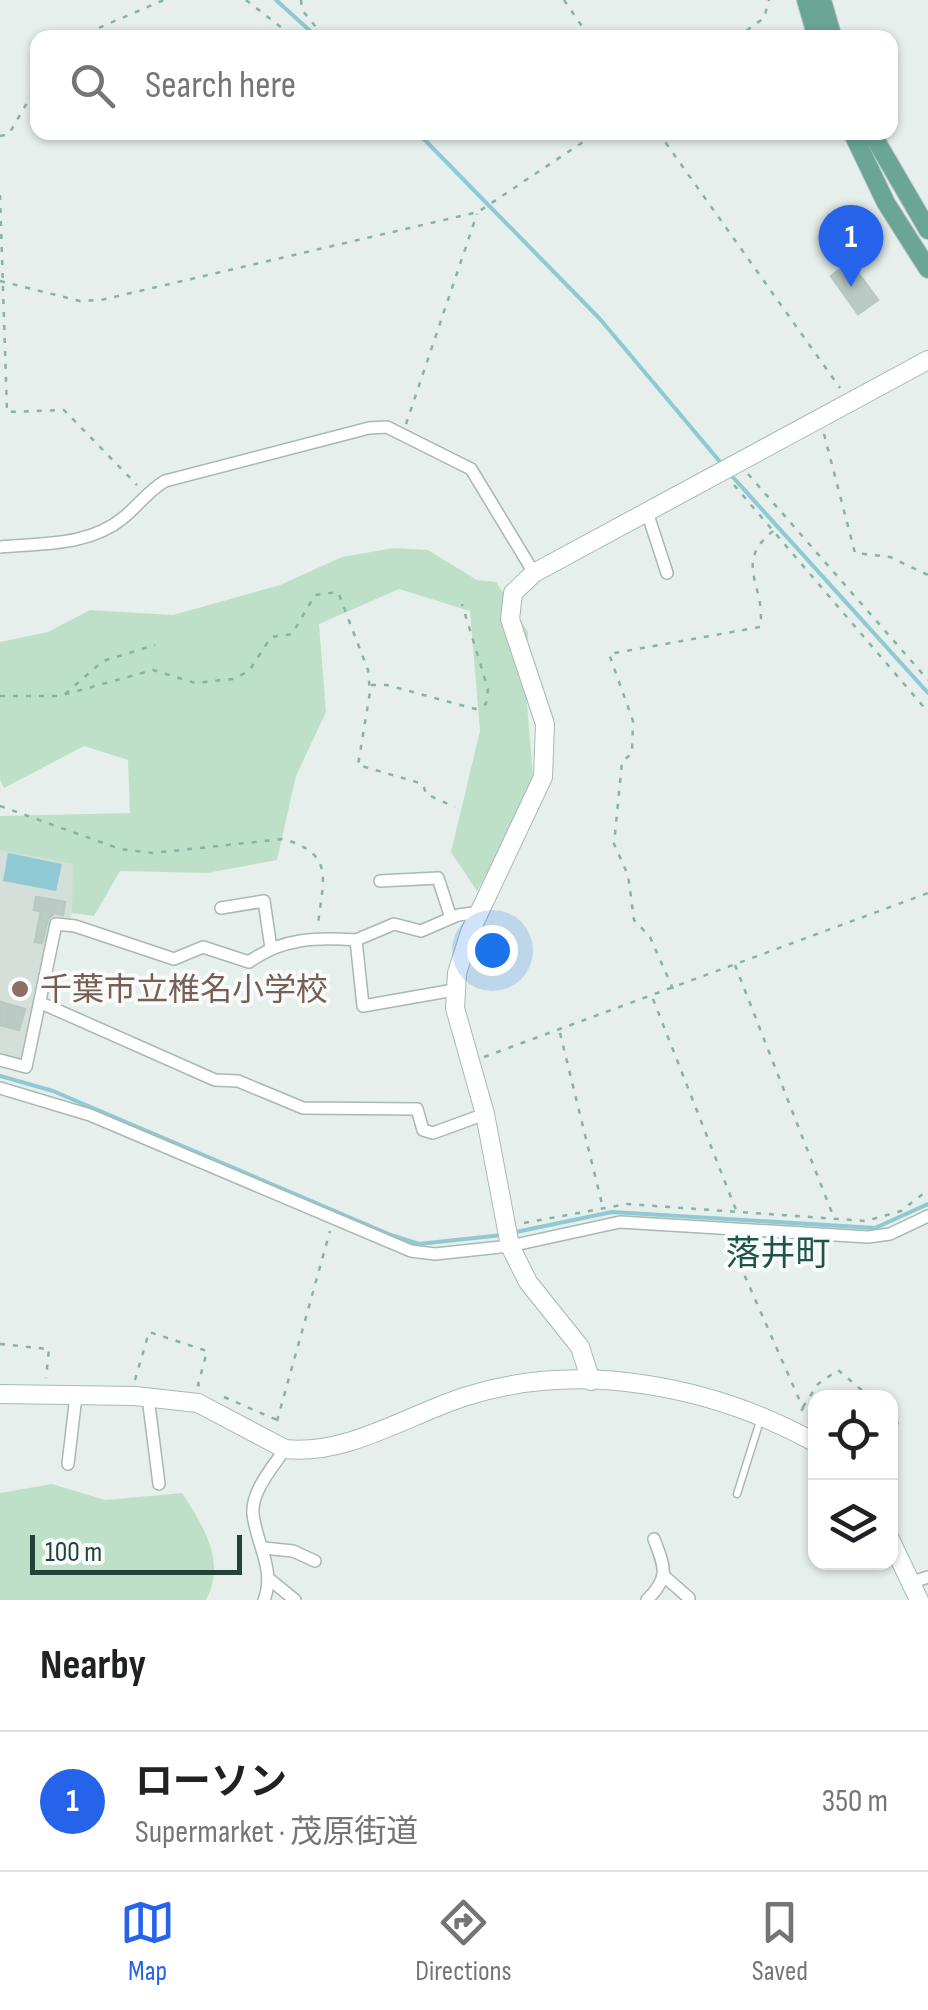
<!DOCTYPE html>
<html lang="en">
<head>
<meta charset="utf-8">
<style>
  :root { --surface:#fff; --page:#f2f2f2; --text:#202124; --muted:#757577; --line:#e0e0e0; --accent:#2563eb }
  body { margin:0; font-family:"Sofia Sans Condensed","Noto Sans JP",sans-serif; background:var(--page); color:var(--text) }
  .controls { position:absolute; right:30px; bottom:30px; display:grid; overflow:hidden; border-radius:20px; box-shadow:0 2px 8px #0004 }
  .controls button { width:90px; height:90px; display:grid; place-items:center; padding:0; border:0; border-bottom:2px solid var(--line); background:var(--surface); color:var(--text); font:50px sans-serif }
  .scale { position:absolute; left:30px; bottom:25px; width:212px; box-sizing:border-box; padding-left:10px; border:5px solid #24423a; border-top:0; font-size:28px; line-height:35px; white-space:nowrap; color:#24423a; -webkit-text-stroke:8px #f7fbf9; paint-order:stroke }
  .you { position:absolute; left:492px; top:950px; width:35px; height:35px; margin:-25px; border:8px solid #fff; border-radius:50%; background:#1a73e8; box-shadow:0 0 0 15px #1a73e833 }
  .badge { display:grid; place-items:center; width:65px; height:65px; border-radius:50%; background:var(--accent); color:#fff; font-size:32px; font-weight:700 }
  .pin { position:absolute; translate:-50% -82px; filter:drop-shadow(0 2px 5px #0008) }
  .pin::after { content:''; position:absolute; top:52px; width:35px; height:30px; background:inherit; clip-path:polygon(0 0,100% 0,50% 100%) }
  .list { margin:0; padding:0; list-style:none }
  h2 { display:flex; justify-content:space-between; align-items:center; height:130px; margin:0; padding:0 40px; font-size:42px }
  h2 small { font-size:32px; font-weight:400; color:var(--muted) }
  .list li { display:grid; grid-template-columns:65px 1fr auto; gap:30px; align-items:center; box-sizing:border-box; height:140px; padding:0 40px; border-top:2px solid var(--line) }
  .list b { display:block; font-size:38px; white-space:nowrap }
  .list p { margin:0; font-size:32px; white-space:nowrap; color:var(--muted) }
  .list em { font-size:32px; font-style:normal; color:var(--muted) }
  .icon { flex:none; width:55px; height:55px; fill:none; stroke:currentColor; stroke-width:2; stroke-linecap:round; stroke-linejoin:round }
  .map { position:relative; flex:none; width:928px; height:1600px; overflow:hidden }
  .search { position:absolute; background:var(--surface); box-shadow:0 2px 8px #0004; left:30px; right:30px; top:30px; height:110px; display:flex; align-items:center; gap:25px; box-sizing:border-box; padding:0 35px; border-radius:20px; color:var(--muted); font-size:38px }
  .sheet { height:270px; background:var(--surface) }
  nav { display:flex; justify-content:space-around; align-items:center; box-sizing:border-box; height:140px; border-top:2px solid var(--line); background:var(--surface); font-size:28px; color:var(--muted) }
  nav a { display:grid; justify-items:center; gap:5px }
  nav .on { color:var(--accent) }
  .map>svg:first-child { display:block }
  .built { fill:#d4dfda }
  .green { fill:#bfe0c8 }
  .water { fill:#8ec9d4 }
  .lines { fill:none; stroke-linecap:round; stroke-linejoin:round }
  .stream { stroke:#8ec9d4; stroke-width:4 }
  .building { fill:#bbcac4; stroke:#b8c9c2; stroke-width:2.5 }
  .lane-casing { stroke:#a8b8b2; stroke-width:9 }
  .street-casing { stroke:#a8b8b2; stroke-width:14 }
  .secondary-casing { stroke:#a4bbb3; stroke-width:20 }
  .primary-casing { stroke:#c2cac8; stroke-width:20 }
  .path { stroke:#86b3a5; stroke-width:2.5; stroke-dasharray:5 8; stroke-linecap:butt }
  .lane { stroke:#fff; stroke-width:6 }
  .street { stroke:#fff; stroke-width:11 }
  .secondary { stroke:#fff; stroke-width:18 }
  .primary { stroke:#6aa596; stroke-width:18 }
  .education-dot { fill:#8d6e63; stroke:#f7fbf9; stroke-width:4 }
  .labels { text-anchor:middle; stroke-width:8; stroke-linejoin:round; paint-order:stroke }
  .education-label { font-size:32px; fill:#785e54; stroke:#f7fbf9; text-anchor:start }
  .neighbourhood-label { font-size:35px; fill:#1f5548; stroke:#f7fbf9 }
</style>
</head>
<body>
<div class="map">
<svg width="928" height="1600" viewBox="0 0 928 1600">
  <rect width="100%" height="100%" fill="#e6efeb"/>
  <polygon class="built" points="0,824 88,851 70,921 55,919 25,1059 17,1061 0,1057"/>
  <g class="green">
    <polygon points="394,548 428,550 477,580 496,582 528,632 526,692 534,788 477,891 451,852 480,731 470,611 399,589 319,624 326,712 296,776 277,860 207,873 120,871 94,916 72,913 73,864 0,850 0,816 130,813 128,760 84,746 4,788 0,780 0,642 48,632 90,610 173,615 280,585 342,557"/>
    <path d="M52,1484L105,1500L182,1493C203,1526 227,1562 206,1600H0V1493Z"/>
  </g>
  <polygon class="water" points="8,853 62,864 56,891 3,881"/>
  <g class="lines">
    <g class="stream">
      <polyline points="276,0 318,38"/>
      <polyline points="417,132 600,319 721,463"/>
      <polyline points="730,474 928,693"/>
      <polyline points="0,1076 53,1091 391,1235 419,1244 502,1235"/>
      <polyline points="516,1232 612,1212 875,1228 928,1204"/>
    </g>
  </g>
  <g class="building">
    <polygon points="850,262 878,300 858,314 831,276"/>
    <polygon points="36,897 65,902 63,915 54,913 48,919 42,943 35,942 41,911 34,910"/>
    <polygon points="0,1002 25,1009 19,1030 0,1025"/>
  </g>
  <g class="lines">
    <defs>
      <polyline id="lane" points="737,1494 760,1421"/>
      <g id="street">
        <polyline points="648,515 667,573"/>
        <path d="M0,547C42,543 89,546 123,518C139,505 148,491 165,481L369,428L387,427L471,469L534,573"/>
        <polyline points="380,881 438,878 451,918"/>
        <polyline points="221,908 264,901 271,948"/>
        <polyline points="356,940 394,924 421,931 458,915 481,912"/>
        <polyline points="41,1003 215,1080 238,1081 303,1108 417,1109 423,1130 433,1133 485,1114"/>
        <path d="M0,1060L26,1067L56,924L75,926L174,959L203,947L249,962C282,938 317,937 356,940L363,1006L454,990"/>
        <polyline points="0,1088 90,1115 411,1251 435,1254 510,1246 620,1222 868,1237 890,1234 928,1216"/>
        <polyline points="148,1397 159,1484"/>
        <polyline points="68,1464 76,1396"/>
        <polyline points="264,1548 293,1551 315,1561"/>
        <polyline points="665,1577 689,1598"/>
        <polyline points="268,1578 295,1600"/>
        <polyline points="910,1583 928,1577"/>
        <path d="M264,1600C276,1570 256,1543 253,1514C251,1491 273,1467 285,1449"/>
        <path d="M647,1600C670,1577 665,1568 654,1539"/>
      </g>
      <g id="secondary">
        <polyline points="591,1381 580,1347 528,1282 510,1246 485,1114 455,1008 457,973 470,932 543,777 545,724 510,619 513,593 534,573 928,360"/>
        <path d="M0,1394L135,1396L198,1403L285,1449C347,1456 409,1414 467,1396C581,1360 713,1386 816,1443"/>
        <polyline points="890,1539 919,1600"/>
      </g>
      <g id="primary">
        <polyline points="806,0 817,38"/>
        <polyline points="822,0 833,38"/>
        <polyline points="852,132 886,203 928,269"/>
        <polyline points="871,132 928,230"/>
      </g>
    </defs>
    <use href="#lane" class="lane-casing"/>
    <use href="#street" class="street-casing"/>
    <use href="#secondary" class="secondary-casing"/>
    <use href="#primary" class="primary-casing"/>
    <g class="path">
      <polyline points="246,0 295,38"/>
      <polyline points="301,0 302,10 325,38"/>
      <polyline points="564,0 590,38"/>
      <polyline points="75,38 164,0"/>
      <polyline points="736,38 764,18 769,0"/>
      <polyline points="658,132 840,388"/>
      <polyline points="0,136 9,134 38,84"/>
      <polyline points="0,195 7,412 64,410 137,485"/>
      <polyline points="0,281 80,301 101,300 478,212 598,132"/>
      <polyline points="406,424 477,214"/>
      <polyline points="824,434 855,553 890,557 928,575"/>
      <polyline points="748,474 928,680"/>
      <polyline points="734,485 928,712"/>
      <polyline points="371,685 387,685 475,709 486,704 488,689 462,604"/>
      <polyline points="65,694 103,661 155,645"/>
      <polyline points="0,696 59,696 153,670 195,683 233,679 249,671 271,637 292,634 315,595 338,592 368,670 370,692 358,765 423,784 426,794 455,807"/>
      <path d="M0,806L120,849L153,853L283,839C337,854 322,882 318,925"/>
      <polyline points="735,965 834,1218"/>
      <path d="M673,989L650,937L634,920L628,875L614,844L622,762L632,753L633,721L609,654L760,627C767,586 732,564 773,531"/>
      <polyline points="653,999 736,1210"/>
      <polyline points="560,1033 602,1204"/>
      <polyline points="484,1057 928,893"/>
      <polyline points="524,1223 627,1204 866,1221 901,1211 928,1190"/>
      <polyline points="729,1240 803,1408 799,1415"/>
      <polyline points="0,1344 49,1349 46,1378"/>
      <polyline points="135,1380 149,1332 207,1351 198,1385 204,1387"/>
      <polyline points="224,1397 277,1420"/>
      <polyline points="803,1407 818,1384 838,1370 871,1398"/>
      <polyline points="890,1414 899,1421 890,1436"/>
      <polyline points="277,1421 330,1231"/>
      <polyline points="890,1498 893,1502"/>
    </g>
    <use href="#lane" class="lane"/>
    <use href="#street" class="street"/>
    <use href="#secondary" class="secondary"/>
    <use href="#primary" class="primary"/>
  </g>
  <circle class="education-dot" cx="20" cy="989" r="10"/>
  <g class="labels">
    <g class="education-label">
      <text x="40" y="1000">千葉市立椎名小学校</text>
    </g>
    <g class="neighbourhood-label">
      <text x="778" y="1265">落井町</text>
    </g>
  </g>
</svg>
<div class="controls">
<button><svg class="icon" aria-label="locate" viewBox="0 0 24 24"><circle cx="12" cy="12" r="6"/><path d="M12 2v4M12 18v4M2 12h4M18 12h4"/></svg></button>
<button><svg class="icon" aria-label="layers" viewBox="0 0 24 24"><path d="M12 4l9 5-9 5-9-5zM3 14l9 5 9-5"/></svg></button>
</div>
<div class="scale">100 m</div>
<div class="you"></div>
<div class="pin badge" style="left:851px;top:287px">1</div>
<div class="search"><svg class="icon" aria-label="search" viewBox="0 0 24 24"><circle cx="10" cy="10" r="6"/><path d="M15 15l6 6"/></svg>Search here</div>
</div>
<section class="sheet">
<h2>Nearby<small></small></h2>
<ul class="list">
<li><span class="badge">1</span><div><b>ローソン</b><p>Supermarket · 茂原街道</p></div><em>350 m</em></li>
</ul>
</section>
<nav>
<a class="on"><svg class="icon" aria-label="map" viewBox="0 0 24 24"><path d="M3 6l6-2 6 2 6-2v14l-6 2-6-2-6 2zM9 4v14M15 6v14"/></svg>Map</a>
<a><svg class="icon" aria-label="directions" viewBox="0 0 24 24"><path d="M12 3l9 9-9 9-9-9zM9 14v-3h6M13 9l2 2-2 2"/></svg>Directions</a>
<a><svg class="icon" aria-label="saved" viewBox="0 0 24 24"><path d="M7 4h10v16l-5-4-5 4z"/></svg>Saved</a>
</nav>
</body>
</html>
